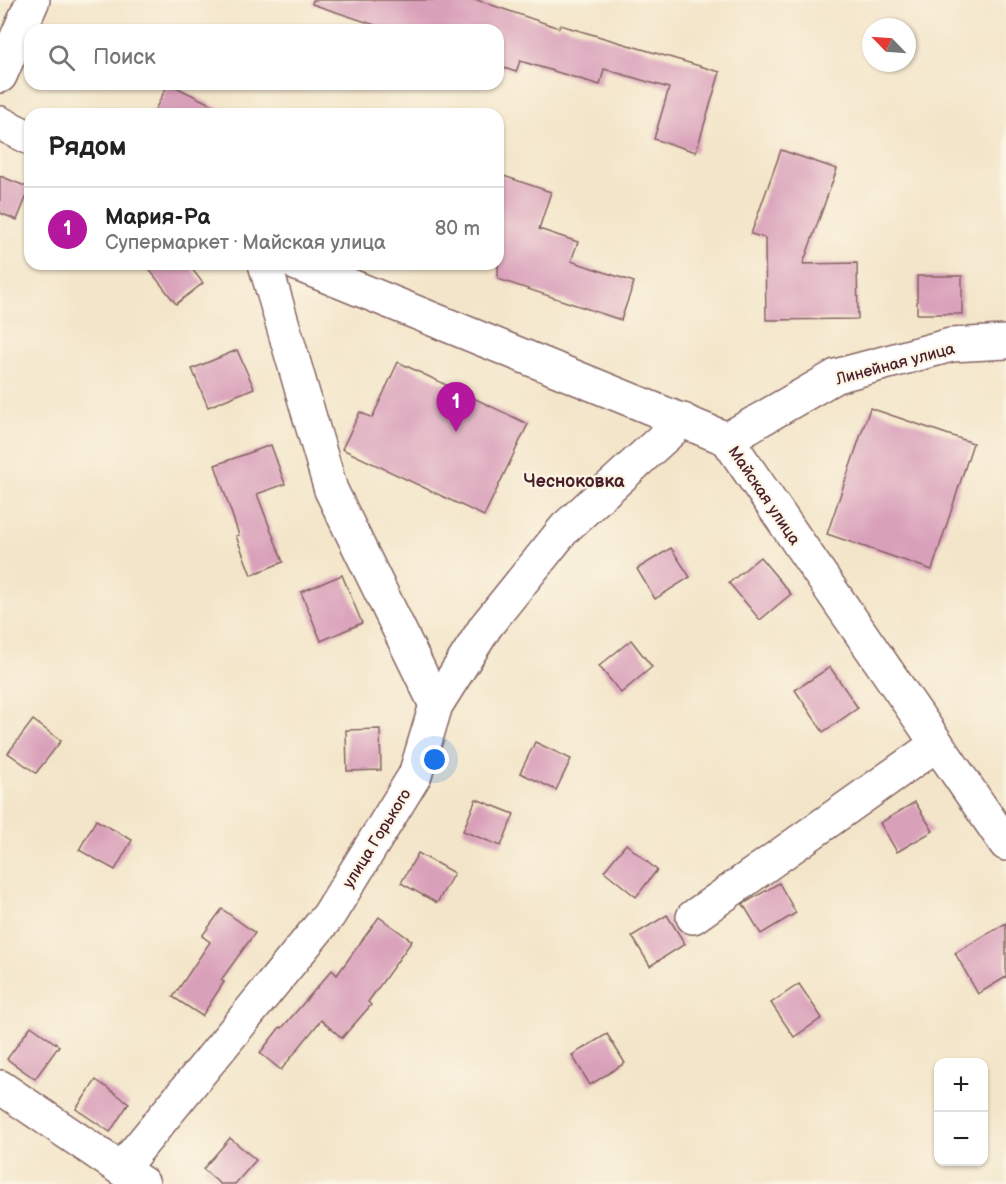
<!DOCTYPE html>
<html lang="ru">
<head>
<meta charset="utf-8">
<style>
  :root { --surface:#fff; --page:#f6f6f6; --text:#222; --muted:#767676; --line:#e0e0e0; --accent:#b5179e }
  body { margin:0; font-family:"Balsamiq Sans",sans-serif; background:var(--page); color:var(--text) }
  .controls { position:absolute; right:18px; bottom:18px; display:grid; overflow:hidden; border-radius:12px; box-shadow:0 2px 4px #0004 }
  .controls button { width:54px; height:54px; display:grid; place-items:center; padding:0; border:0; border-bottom:2px solid var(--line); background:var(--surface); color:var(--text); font:30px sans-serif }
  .compass { position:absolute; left:862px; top:18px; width:54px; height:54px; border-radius:50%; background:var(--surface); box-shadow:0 2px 4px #0004; rotate:295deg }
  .you { position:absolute; left:435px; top:760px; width:21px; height:21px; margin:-15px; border:4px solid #fff; border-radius:50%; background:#1a73e8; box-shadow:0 0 0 9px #1a73e833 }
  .badge { display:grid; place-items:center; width:39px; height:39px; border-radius:50%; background:var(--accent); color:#fff; font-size:20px; font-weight:700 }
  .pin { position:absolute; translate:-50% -50px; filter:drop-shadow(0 2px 3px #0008) }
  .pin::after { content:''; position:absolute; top:32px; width:21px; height:18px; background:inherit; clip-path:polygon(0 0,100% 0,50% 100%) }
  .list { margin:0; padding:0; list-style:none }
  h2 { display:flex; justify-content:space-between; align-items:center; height:78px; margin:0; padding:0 24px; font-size:26px }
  h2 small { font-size:20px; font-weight:400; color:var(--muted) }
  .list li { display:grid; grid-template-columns:39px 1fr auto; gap:18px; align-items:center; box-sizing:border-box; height:84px; padding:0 24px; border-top:2px solid var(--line) }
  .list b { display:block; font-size:22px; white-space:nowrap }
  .list p { margin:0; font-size:20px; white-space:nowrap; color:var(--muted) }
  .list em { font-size:20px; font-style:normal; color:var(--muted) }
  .icon { flex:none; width:33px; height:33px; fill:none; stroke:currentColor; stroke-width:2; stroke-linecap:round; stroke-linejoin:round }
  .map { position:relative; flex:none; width:1006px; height:1184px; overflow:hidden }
  .search { position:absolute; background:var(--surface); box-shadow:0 2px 4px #0004; left:24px; top:24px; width:480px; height:66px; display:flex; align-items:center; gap:15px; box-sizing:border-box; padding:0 21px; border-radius:18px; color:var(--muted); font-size:22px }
  .panel { position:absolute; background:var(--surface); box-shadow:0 2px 4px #0004; left:24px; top:108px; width:480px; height:162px; border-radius:18px }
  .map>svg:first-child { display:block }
  .building { fill:#d9a0ba }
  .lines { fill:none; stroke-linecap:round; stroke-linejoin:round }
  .minor-casing { stroke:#856462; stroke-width:36 }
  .minor { stroke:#fff; stroke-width:33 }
  .labels { text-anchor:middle; stroke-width:4.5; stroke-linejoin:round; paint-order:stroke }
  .street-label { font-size:16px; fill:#4a1f2b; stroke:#fcf5e5 }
  .neighbourhood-label { font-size:18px; font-weight:bold; fill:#4a1f2b; stroke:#fcf5e5 }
</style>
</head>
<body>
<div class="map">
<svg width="1006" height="1184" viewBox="0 0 1006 1184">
  <rect width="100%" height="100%" fill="#fcf5e5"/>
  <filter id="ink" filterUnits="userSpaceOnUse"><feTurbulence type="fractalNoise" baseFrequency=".0167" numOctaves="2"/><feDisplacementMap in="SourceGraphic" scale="12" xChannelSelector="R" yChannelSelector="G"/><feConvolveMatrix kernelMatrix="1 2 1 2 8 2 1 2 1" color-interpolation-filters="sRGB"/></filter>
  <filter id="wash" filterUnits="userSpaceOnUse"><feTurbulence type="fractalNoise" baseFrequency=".008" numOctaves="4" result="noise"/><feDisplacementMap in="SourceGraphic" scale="24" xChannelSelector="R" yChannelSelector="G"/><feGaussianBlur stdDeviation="1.35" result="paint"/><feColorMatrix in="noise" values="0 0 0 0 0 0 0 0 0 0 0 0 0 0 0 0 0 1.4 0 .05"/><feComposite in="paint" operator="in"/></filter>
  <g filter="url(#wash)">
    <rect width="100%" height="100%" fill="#f3e5c9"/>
    <g id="blocks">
      <g class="building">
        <polygon points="313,0 477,0 559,28 560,25 720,72 696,152 654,139 669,88 604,69 600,85 520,61 516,72 498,66 498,30 390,30 312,4"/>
        <polygon points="168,84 170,84 230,114 153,114"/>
        <polygon points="781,150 837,169 803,264 857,263 858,319 766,320 765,238 751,234"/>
        <polygon points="498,174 551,192 539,229 578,242 571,261 634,282 621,320 498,279"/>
        <polygon points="0,176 30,188 17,220 0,213"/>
        <polygon points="145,264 188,264 203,283 176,304"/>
        <rect x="917" y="276" width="45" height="38"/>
        <polygon points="237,350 254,388 208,407 192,369"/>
        <polygon points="398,362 528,424 484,516 342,449 360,412 372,418"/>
        <polygon points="870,408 973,443 932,570 827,534"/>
        <polygon points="271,445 285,484 257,494 283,562 251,575 236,536 239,535 215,465"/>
        <polygon points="671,548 690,577 655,599 637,569"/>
        <polygon points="760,557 791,594 760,620 729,583"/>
        <polygon points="342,575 362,623 321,641 301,592"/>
        <polygon points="631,640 652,667 621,693 599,666"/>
        <polygon points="830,667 858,708 823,732 795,690"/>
        <polygon points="33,720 61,741 36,773 8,753"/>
        <polygon points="380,729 381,770 347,771 346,730"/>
        <polygon points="535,742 571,759 556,790 520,773"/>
        <polygon points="476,799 514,814 501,846 463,831"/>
        <polygon points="915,802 933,831 897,852 880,823"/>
        <polygon points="96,820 132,840 115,870 79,850"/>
        <polygon points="626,844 657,870 636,897 604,871"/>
        <polygon points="418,853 454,873 437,903 401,883"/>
        <polygon points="779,883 796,913 761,934 743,904"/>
        <polygon points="222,909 255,933 221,980 224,982 202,1016 173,997 210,942 202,936"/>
        <polygon points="667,915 685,944 650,966 632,936"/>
        <polygon points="379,917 412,941 368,1002 371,1005 342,1038 321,1020 281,1070 260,1053 280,1027 282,1028 332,970 337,975"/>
        <polygon points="1006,923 1006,977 978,994 955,953"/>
        <polygon points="799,984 822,1018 794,1037 771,1003"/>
        <polygon points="31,1026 59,1046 35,1079 7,1059"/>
        <polygon points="607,1034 625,1063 590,1085 572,1055"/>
        <polygon points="96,1080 129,1103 110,1132 76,1109"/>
        <polygon points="230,1138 256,1160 235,1184 220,1184 203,1169"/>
      </g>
    </g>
  </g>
  <g filter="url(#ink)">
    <use href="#blocks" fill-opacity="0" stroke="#856462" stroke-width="1.5"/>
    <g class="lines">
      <defs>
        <g id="minor">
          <polyline points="0,76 33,0"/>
          <polyline points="0,123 30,138"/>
          <polyline points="265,264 331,490 436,705"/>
          <polyline points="297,264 727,439 1006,844"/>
          <polyline points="727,439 836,376 951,345 1006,342"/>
          <polyline points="693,917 937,744"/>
          <polyline points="0,1087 143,1184"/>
          <polyline points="122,1168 329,915 415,775 436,705 486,626 565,528 683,420"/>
        </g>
      </defs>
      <use href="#minor" class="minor-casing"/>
      <use href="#minor" class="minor"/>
    </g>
  </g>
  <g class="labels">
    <g class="street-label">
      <text transform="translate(895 363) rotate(-15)" y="6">Линейная улица</text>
      <text transform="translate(765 495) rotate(56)" y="6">Майская улица</text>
      <text transform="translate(376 838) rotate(-58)" y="6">улица Горького</text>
    </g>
    <g class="neighbourhood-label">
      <text x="574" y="487">Чесноковка</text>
    </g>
  </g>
</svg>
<div class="controls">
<button>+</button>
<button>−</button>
</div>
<svg class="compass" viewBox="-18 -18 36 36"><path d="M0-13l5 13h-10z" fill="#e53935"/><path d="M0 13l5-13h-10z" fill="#767676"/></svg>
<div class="you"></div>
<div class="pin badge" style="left:456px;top:432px">1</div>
<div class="search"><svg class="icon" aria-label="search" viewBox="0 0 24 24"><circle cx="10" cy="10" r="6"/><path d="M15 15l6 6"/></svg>Поиск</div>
<section class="panel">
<h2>Рядом<small></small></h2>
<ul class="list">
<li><span class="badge">1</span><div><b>Мария-Ра</b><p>Супермаркет · Майская улица</p></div><em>80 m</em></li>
</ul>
</section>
</div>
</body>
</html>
